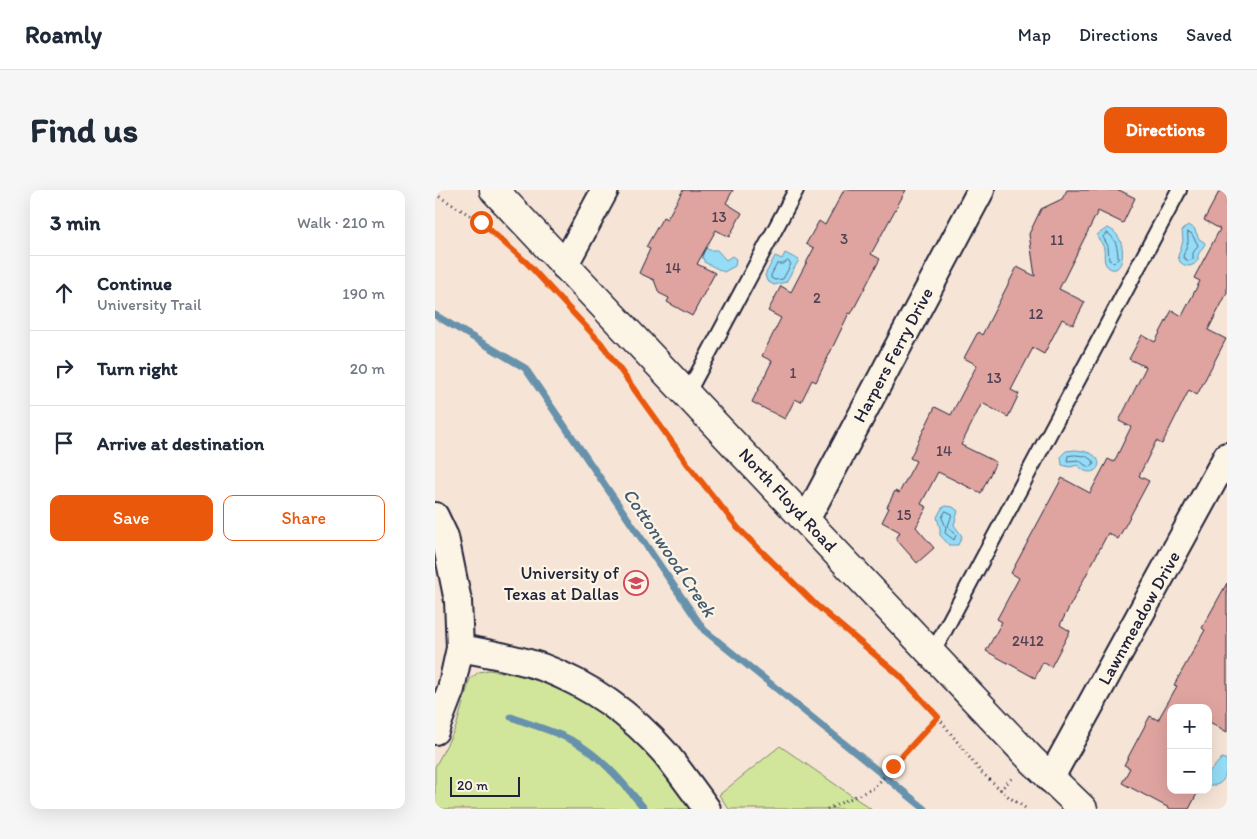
<!DOCTYPE html>
<html lang="en">
<head>
<meta charset="utf-8">
<style>
  :root { --surface:#fff; --page:#f6f6f7; --text:#1f2937; --muted:#747a83; --line:#e0e1e3; --accent:#ea580c }
  body { margin:0; font-family:Itim,sans-serif; background:var(--page); color:var(--text) }
  .controls { position:absolute; right:15px; bottom:15px; display:grid; overflow:hidden; border-radius:10px; box-shadow:0 5px 20px #0002 }
  .controls button { width:45px; height:45px; display:grid; place-items:center; padding:0; border:0; border-bottom:1px solid var(--line); background:var(--surface); color:var(--text); font:25px sans-serif }
  .scale { position:absolute; left:15px; bottom:12px; width:70px; box-sizing:border-box; padding-left:5px; border:2px solid #22223b; border-top:0; font-size:14px; line-height:18px; white-space:nowrap; color:#22223b; -webkit-text-stroke:4px #fcf5e5; paint-order:stroke }
  .stop { position:absolute; width:15px; height:15px; margin:-11px; border:4px solid #ea580c; border-radius:50%; background:#fff }
  .stop.end { background:#ea580c; border-color:#fff; box-shadow:0 1px 5px #0008 }
  .list { margin:0; padding:0; list-style:none }
  h2 { display:flex; justify-content:space-between; align-items:center; height:65px; margin:0; padding:0 20px; font-size:21px }
  h2 small { font-size:16px; font-weight:400; color:var(--muted) }
  .list li { display:grid; grid-template-columns:32px 1fr auto; gap:15px; align-items:center; box-sizing:border-box; height:75px; padding:0 20px; border-top:1px solid var(--line) }
  .list b { display:block; font-size:19px; white-space:nowrap }
  .list p { margin:0; font-size:16px; white-space:nowrap; color:var(--muted) }
  .list em { font-size:16px; font-style:normal; color:var(--muted) }
  .actions { display:flex; gap:10px; padding:15px 20px }
  .actions a { flex:1; padding:11px 0; border:1px solid var(--accent); border-radius:10px; text-align:center; font-size:18px; color:var(--accent) }
  .actions .main { background:var(--accent); color:#fff }
  .icon { flex:none; width:28px; height:28px; fill:none; stroke:currentColor; stroke-width:2; stroke-linecap:round; stroke-linejoin:round }
  .map { position:relative; flex:none; width:792px; height:619px; overflow:hidden; border-radius:10px }
  header { display:flex; align-items:center; gap:30px; box-sizing:border-box; height:70px; padding:0 25px; background:var(--surface); border-bottom:1px solid var(--line) }
  header strong { font-size:24px }
  nav { display:flex; gap:28px; margin-inline-start:auto; font-size:18px }
  .intro { display:flex; align-items:center; justify-content:space-between; box-sizing:border-box; height:120px; padding:0 30px }
  h1 { margin:0; font-size:35px }
  .button { padding:12px 22px; border-radius:10px; background:var(--accent); color:#fff; font-size:18px; font-weight:700 }
  main { display:flex; gap:30px; padding:0 30px }
  aside { flex:1; background:var(--surface); border-radius:10px; box-shadow:0 5px 20px #0002 }
  .map>svg:first-child { display:block }
  .green { fill:#d2e69b; stroke:#7a846b }
  .water { fill:#95ddf7; stroke:#6792ac }
  .lines { fill:none; stroke-linecap:round; stroke-linejoin:round }
  .shore { stroke:#506d86; stroke-width:1 }
  .stream { stroke:#6792ac; stroke-width:7 }
  .building { fill:#dfa4a0; stroke:#22223b }
  .lane-casing { stroke:#22223b; stroke-width:18 }
  .street-casing { stroke:#22223b; stroke-width:30 }
  .secondary-casing { stroke:#22223b; stroke-width:31 }
  .path { stroke:#22223b; stroke-width:3; stroke-dasharray:1 4; stroke-linecap:butt }
  .lane { stroke:#fcf5e5; stroke-width:14 }
  .street { stroke:#fcf5e5; stroke-width:26 }
  .secondary { stroke:#fcf5e5; stroke-width:28 }
  .route { stroke:#ea580c; stroke-width:6 }
  .labels { text-anchor:middle; stroke-width:4.5; stroke-linejoin:round; paint-order:stroke }
  .number-label { font-size:15px; fill:#514254 }
  .street-label { font-size:18px; fill:#22223b; stroke:#fcf5e5 }
  .poi-label { font-size:18px; fill:#22223b; stroke:#fcf5e5; text-anchor:end }
  .water-label { font-size:19px; font-style:italic; fill:#445a73; stroke:#fcf5e5 }
</style>
</head>
<body>
<header>
<strong>Roamly</strong>
<nav><a>Map</a><a>Directions</a><a>Saved</a></nav>
</header>
<div class="intro"><h1>Find us</h1><a class="button">Directions</a></div>
<main>
<aside>
<h2>3 min<small>Walk · 210 m</small></h2>
<ul class="list">
<li><svg class="icon" aria-label="ahead" viewBox="0 0 24 24"><path d="M12 20V5M6 11l6-6 6 6"/></svg><div><b>Continue</b><p>University Trail</p></div><em>190 m</em></li>
<li><svg class="icon" aria-label="right" viewBox="0 0 24 24"><path d="M7 20v-9h11M14 6l5 5-5 5"/></svg><div><b>Turn right</b></div><em>20 m</em></li>
<li><svg class="icon" aria-label="arrive" viewBox="0 0 24 24"><path d="M6 21V4h12l-3 4 3 4H6"/></svg><div><b>Arrive at destination</b></div></li>
</ul>
<div class="actions"><a class="main">Save</a><a>Share</a></div>
</aside>
<div class="map">
<svg width="792" height="619" viewBox="0 0 792 619">
  <rect width="100%" height="100%" fill="#f6e5d7"/>
  <filter id="ink" filterUnits="userSpaceOnUse"><feTurbulence type="fractalNoise" baseFrequency=".02" numOctaves="2"/><feDisplacementMap in="SourceGraphic" scale="10" xChannelSelector="R" yChannelSelector="G"/><feConvolveMatrix kernelMatrix="1 2 1 2 8 2 1 2 1" color-interpolation-filters="sRGB"/></filter>
  <g filter="url(#ink)">
    <g class="green">
      <path d="M54,480C67,482 80,484 92,487C101,489 109,493 117,497C181,522 216,566 256,619H0V577L21,537L35,489L44,482Z"/>
      <polygon points="345,556 436,619 294,619 284,605"/>
    </g>
    <g class="water">
      <path d="M753,35L759,38L764,49L769,52L770,54L763,65V70C758,77 752,78 745,72L743,66L748,51L747,40Z"/>
      <path d="M672,38C695,44 690,90 673,77C666,71 672,61 667,54C665,50 663,50 662,45Z"/>
      <polygon points="270,57 274,60 282,60 291,70 297,66 301,69 300,76 289,82 269,72 269,69 267,68"/>
      <polygon points="350,63 364,70 351,92 339,95 332,91 330,85 340,66 347,69"/>
      <path d="M640,260C682,263 659,296 643,275L635,277L627,275L626,266L631,261Z"/>
      <polygon points="511,316 518,317 523,321 519,335 527,346 523,355 514,355 505,345 505,338 502,327 507,318"/>
      <path d="M787,568L792,570C792,583 790,598 773,595V580H776Z"/>
    </g>
    <g class="lines">
      <g class="shore">
        <polygon points="753,42 756,43 763,55 758,63 758,69 754,71 750,69 748,66 753,52"/>
        <path d="M672,43C681,47 683,59 683,69L679,73L674,70L673,56L668,47Z"/>
        <polygon points="353,71 356,74 348,89 340,90 336,88 336,85 342,74 348,74"/>
        <polygon points="640,265 651,266 658,271 659,275 655,277 650,275 644,270 632,271 633,266"/>
        <polygon points="511,321 517,324 513,336 521,345 519,350 510,343 511,337 507,328"/>
      </g>
      <g class="stream">
        <polyline points="0,125 90,178 269,440 490,619"/>
        <path d="M76,527C99,536 131,544 151,559C174,575 192,598 210,619"/>
      </g>
    </g>
    <g class="building">
      <polygon points="248,0 298,0 291,13 307,23 294,47 281,40 262,74 280,83 257,126 232,112 234,108 224,103 219,90 204,83 215,59 211,57 228,27 232,29"/>
      <polygon points="409,0 471,0 436,64 445,69 416,124 414,123 381,192 377,190 366,212 360,209 350,229 317,212 337,171 327,166 346,128 333,121 346,96 356,102 379,58 371,54 384,31 390,35"/>
      <polygon points="632,0 684,0 700,8 688,33 663,21 624,99 650,112 638,135 627,129 609,164 598,158 576,200 584,204 573,227 547,213 526,255 561,272 546,303 503,282 486,314 492,317 481,337 499,358 482,373 461,349 465,342 447,332 454,318 452,317 460,301 464,303 481,271 475,268 500,217 516,225 542,175 529,168 543,142 547,145 582,77 600,86 594,44 606,19 627,9"/>
      <polygon points="785,0 792,0 792,103 773,140 791,149 762,205 754,200 727,254 721,251 704,286 714,291 683,349 673,343 625,435 635,441 616,477 608,472 600,488 551,461 567,432 562,429 584,388 576,383 627,288 655,303 673,269 679,272 696,237 684,231 711,177 694,169 707,145 720,152 737,120 747,126 765,91 759,88 785,39 769,30"/>
      <polygon points="792,393 792,542 773,531 773,518 736,518 736,600 764,600 754,619 736,619 687,593 695,578 689,575 715,526 723,530 742,496 739,495 770,440 767,438"/>
    </g>
    <g class="lines">
      <defs>
        <g id="lane">
          <polyline points="252,204 361,0"/>
          <polyline points="497,464 744,0"/>
        </g>
        <g id="street">
          <polyline points="129,76 170,0"/>
          <polyline points="0,326 10,347 23,411 25,458 16,499 0,541"/>
          <polyline points="371,330 546,0"/>
          <path d="M25,458C52,463 81,468 107,477C155,495 197,525 231,564C245,582 259,601 272,619"/>
          <polyline points="615,589 792,266"/>
        </g>
        <polyline id="secondary" points="59,0 596,569 648,619"/>
      </defs>
      <use href="#lane" class="lane-casing"/>
      <use href="#street" class="street-casing"/>
      <use href="#secondary" class="secondary-casing"/>
      <g class="path">
        <polyline points="0,4 46,32 82,64"/>
        <polyline points="167,154 254,276 304,339 381,415 464,485 503,527 545,581 574,607 592,619"/>
        <polyline points="565,600 579,586"/>
        <polyline points="392,619 439,598 503,527"/>
      </g>
      <use href="#lane" class="lane"/>
      <use href="#street" class="street"/>
      <use href="#secondary" class="secondary"/>
    </g>
  </g>
  <g class="lines" filter="url(#ink)">
    <polyline class="route" points="46,32 92,73 166,153 254,276 304,339 381,415 464,485 503,527 458,576"/>
  </g>
  <defs>
    <symbol id="university-ring" viewBox="-11 -11 22 22"><circle r="9.5" fill="#fcf5e5" stroke="#d1495b" stroke-width="1.5"/><path d="M0-5L7-2L0 1L-7-2ZM-4 1L0 2.5L4 1V4Q0 6-4 4Z" fill="#d1495b"/></symbol>
  </defs>
  <g fill-rule="evenodd">
    <use href="#university-ring" x="187" y="379" width="28" height="28"/>
  </g>
  <g class="labels">
    <g class="number-label">
      <text x="284" y="32">13</text>
      <text x="409" y="54">3</text>
      <text x="622" y="55">11</text>
      <text x="238" y="83">14</text>
      <text x="382" y="113">2</text>
      <text x="601" y="129">12</text>
      <text x="358" y="188">1</text>
      <text x="559" y="193">13</text>
      <text x="509" y="266">14</text>
      <text x="469" y="330">15</text>
      <text x="593" y="456">2412</text>
    </g>
    <g class="street-label">
      <text transform="translate(458 165) rotate(-62)" y="6">Harpers Ferry Drive</text>
      <text transform="translate(353 310) rotate(47)" y="6">North Floyd Road</text>
      <text transform="translate(704 428) rotate(-61)" y="6">Lawnmeadow Drive</text>
    </g>
    <g class="poi-label">
      <text x="184" y="389">University of<tspan x="184" dy="21">Texas at Dallas</tspan></text>
    </g>
    <g class="water-label">
      <text transform="translate(235 362) rotate(56)" y="7">Cottonwood Creek</text>
    </g>
  </g>
</svg>
<div class="controls">
<button>+</button>
<button>−</button>
</div>
<div class="scale">20 m</div>
<div class="stop" style="left:46px;top:32px"></div>
<div class="stop end" style="left:458px;top:576px"></div>
</div>
</main>
</body>
</html>
